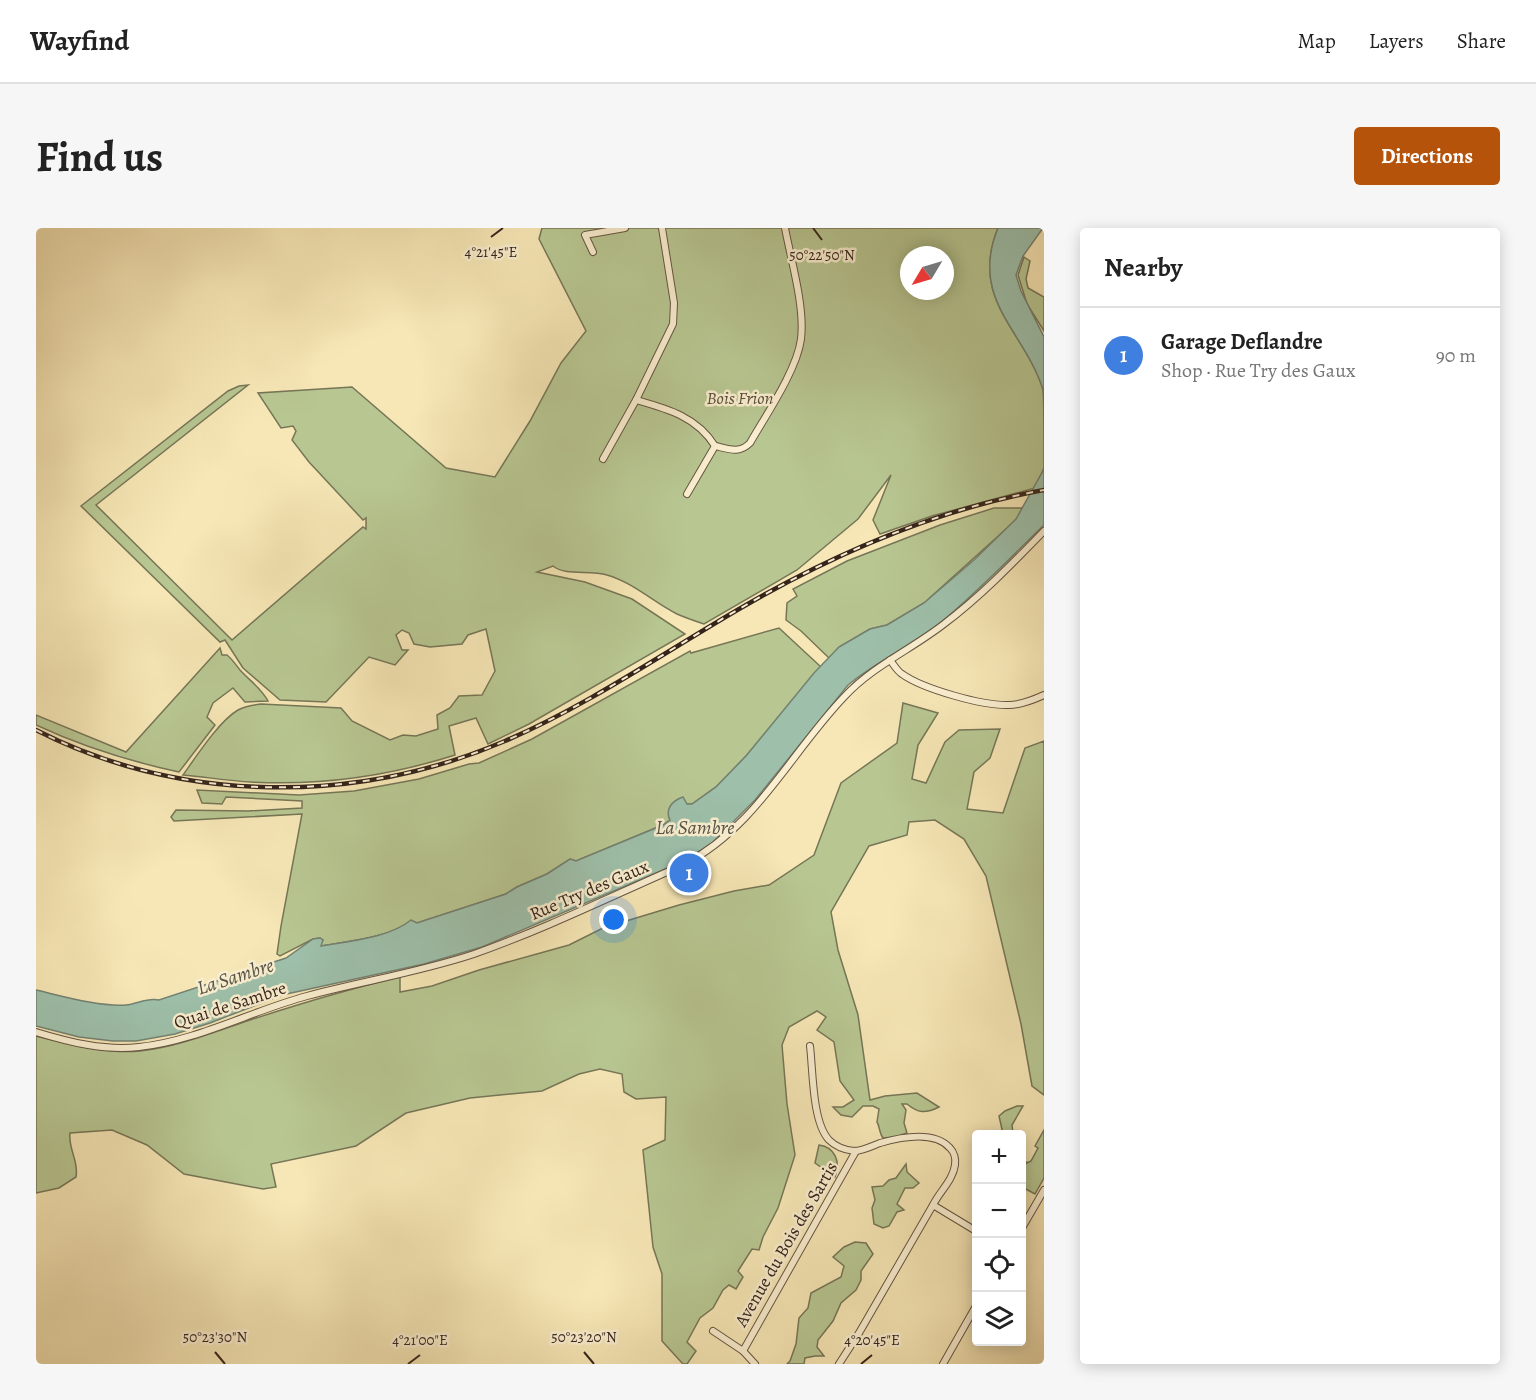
<!DOCTYPE html>
<html lang="en">
<head>
<meta charset="utf-8">
<style>
  :root { --surface:#fff; --page:#f6f6f6; --text:#222; --muted:#767676; --line:#e0e0e0; --accent:#b45309 }
  body { margin:0; font-family:Alegreya,serif; background:var(--page); color:var(--text) }
  .controls { position:absolute; right:18px; bottom:18px; display:grid; overflow:hidden; border-radius:6px; box-shadow:0 3px 15px #0003 }
  .controls button { width:54px; height:54px; display:grid; place-items:center; padding:0; border:0; border-bottom:2px solid var(--line); background:var(--surface); color:var(--text); font:30px sans-serif }
  .compass { position:absolute; left:864px; top:18px; width:54px; height:54px; border-radius:50%; background:var(--surface); box-shadow:0 3px 15px #0003; rotate:232deg }
  .you { position:absolute; left:578px; top:692px; width:21px; height:21px; margin:-15px; border:4px solid #fff; border-radius:50%; background:#1a73e8; box-shadow:0 0 0 9px #1a73e833 }
  .badge { display:grid; place-items:center; width:39px; height:39px; border-radius:50%; background:var(--accent); color:#fff; font-size:20px; font-weight:700 }
  .pin { position:absolute; translate:-50% -50%; border:3px solid #fff; box-shadow:0 2px 6px #0006 }
  .list { margin:0; padding:0; list-style:none }
  h2 { display:flex; justify-content:space-between; align-items:center; height:78px; margin:0; padding:0 24px; font-size:26px }
  h2 small { font-size:20px; font-weight:400; color:var(--muted) }
  .list li { display:grid; grid-template-columns:39px 1fr auto; gap:18px; align-items:center; box-sizing:border-box; height:96px; padding:0 24px; border-top:2px solid var(--line) }
  .list b { display:block; font-size:22px; white-space:nowrap }
  .list p { margin:0; font-size:20px; white-space:nowrap; color:var(--muted) }
  .list em { font-size:20px; font-style:normal; color:var(--muted) }
  .icon { flex:none; width:33px; height:33px; fill:none; stroke:currentColor; stroke-width:2; stroke-linecap:round; stroke-linejoin:round }
  .map { position:relative; flex:none; width:1008px; height:1136px; overflow:hidden; border-radius:6px }
  header { display:flex; align-items:center; gap:36px; box-sizing:border-box; height:84px; padding:0 30px; background:var(--surface); border-bottom:2px solid var(--line) }
  header strong { font-size:28px }
  nav { display:flex; gap:33px; margin-inline-start:auto; font-size:21px }
  .intro { display:flex; align-items:center; justify-content:space-between; box-sizing:border-box; height:144px; padding:0 36px }
  h1 { margin:0; font-size:42px }
  .button { padding:15px 27px; border-radius:6px; background:var(--accent); color:#fff; font-size:21px; font-weight:700 }
  main { display:flex; gap:36px; padding:0 36px }
  aside { flex:1; background:var(--surface); border-radius:6px; box-shadow:0 3px 15px #0003 }
  .map>svg:first-child { display:block }
  .green { fill:#b8c792; stroke:#767657; stroke-width:1.5; fill-rule:evenodd }
  .water { fill:#9ec0ab; stroke:#748272; stroke-width:1.5 }
  .lines { fill:none; stroke-linecap:round; stroke-linejoin:round }
  .street-casing { stroke:#665542; stroke-width:8 }
  .street { stroke:#faefd0; stroke-width:6 }
  .rail-casing { stroke:#35241c; stroke-width:4.5 }
  .rail { stroke:#faefd0; stroke-width:2; stroke-dasharray:7; stroke-linecap:butt }
  .ticks { fill:none; stroke:#35241c; stroke-width:2 }
  .labels { text-anchor:middle; stroke-width:5; stroke-linejoin:round; paint-order:stroke }
  .park-label { font-size:18px; font-style:italic; fill:#564d3a; stroke:#faefd0 }
  .street-label { font-size:18px; fill:#35241c; stroke:#faefd0 }
  .water-label { font-size:20px; font-style:italic; fill:#545347; stroke:#faefd0 }
  .ticks-label { font-size:15px; text-anchor:middle; fill:#35241c; stroke:#faefd0; stroke-width:5; stroke-linejoin:round; paint-order:stroke }
</style>
</head>
<body>
<header>
<strong>Wayfind</strong>
<nav><a>Map</a><a>Layers</a><a>Share</a></nav>
</header>
<div class="intro"><h1>Find us</h1><a class="button">Directions</a></div>
<main>
<div class="map">
<svg width="1008" height="1136" viewBox="0 0 1008 1136">
  <rect width="100%" height="100%" fill="#f7e7b6"/>
  <filter id="stains"><feTurbulence type="fractalNoise" baseFrequency=".00333" numOctaves="4"/><feColorMatrix values="0 0 0 0 .2 0 0 0 0 .09 0 0 0 0 .02 0 0 0 .5 -.17"/></filter>
  <radialGradient id="worn" r=".72"><stop offset=".6" stop-color="#630" stop-opacity="0"/><stop offset="1" stop-color="#630" stop-opacity=".3"/></radialGradient>
  <g class="green">
    <path d="M506,0H962C933,71 987,101 1007,161C1008,169 1008,230 1008,239C1007,245 1001,253 999,260L896,288L844,306L837,292L855,247L822,291L761,342L668,396C659,393 650,390 641,386C617,374 598,355 571,347C554,341 531,349 517,338L501,344L549,354L596,371L649,406L493,496L452,516L440,490L413,498L419,527C353,548 285,558 215,554C193,553 170,549 147,547C160,529 183,493 202,482C209,478 217,477 225,476L305,480L316,493L354,512L367,507L380,508L402,501L401,487L414,480L423,468L446,467L459,443L450,401L432,407L426,416L394,419L378,416L373,405L366,402L360,407L366,422H372L359,437L333,429L290,474L244,472L207,440L189,412L184,414L45,278L192,163L203,158L212,157L60,277L196,412L327,299L330,301V290L327,292L273,234L256,212L260,203L257,198L245,200L222,165L316,159L410,240L459,249L494,193L525,135L550,103L503,11ZM873,27H909V63H873Z"/>
    <polygon points="988,29 994,33 990,51 992,60 1008,69 1008,103 991,76 982,47"/>
    <polygon points="958,280 988,280 980,292 888,375 851,397 834,401 803,419 793,430 765,403 750,392 751,375 761,368 757,361 811,333 904,297"/>
    <path d="M743,400L785,439L710,528L681,558L656,576H651L633,589L634,592L627,597L540,633L534,631L511,646L481,659L470,666L381,695L375,693C353,710 312,713 285,718L283,716L287,712L284,710L277,711L244,728L241,726L245,698L266,586L138,593L135,589L140,582L212,583L266,580V573L190,569L186,576L166,575L161,562L263,567L318,563L383,551L433,536L443,535L496,511L654,423L655,425Z"/>
    <path d="M184,420L186,427H191C196,431 200,437 204,442C214,453 225,460 232,473L209,474L197,460L177,475L171,489L179,497L143,544C92,533 47,519 0,497V487L90,524Z"/>
    <path d="M867,475L902,485L882,517L876,551L890,555L909,514L923,502L964,501L954,530L938,544L931,581L967,585L989,520L1008,513V867L996,858L985,796L950,648L928,611L899,592L873,594L871,607L833,618L795,684L802,722L822,787L834,872L849,868L881,865L903,879C889,886 882,885 871,876H866L870,882L868,895L871,905L859,909L847,910C843,905 844,899 841,894L843,881L837,878H827L816,889L805,887L797,879H807L818,872L804,853L798,814L781,802L790,789L781,783L753,799L746,817L751,876L759,927L742,980L727,1009L723,1022L716,1021L702,1043L707,1049L700,1061L693,1057L687,1062L677,1080L664,1090L651,1114L660,1123L651,1136H647L626,1113V1046L617,1019L607,922L629,912L630,869L600,871L588,864L586,846L564,841L543,846L506,863L434,870L370,885L320,918L235,936L240,959L227,961L148,946L111,917L76,902L34,905C32,922 43,932 40,949L23,960L0,965V808C33,816 69,826 104,823C141,819 178,804 214,792C263,776 313,761 364,749V764L396,758L443,742L533,717L567,700L643,677L698,663L733,657L778,627L805,555L861,515Z"/>
    <polygon points="981,878 987,878 976,897 977,906 967,906 963,888 969,883"/>
    <polygon points="1008,902 1008,950 999,966 986,959 986,935 990,934 989,936 995,933 1002,920 999,918"/>
    <path d="M783,917C799,919 805,934 799,949L779,935Z"/>
    <polygon points="870,936 871,944 883,955 877,960 869,960 861,976 868,982 861,984 853,998 847,1000 838,996 836,980 839,972 836,959 847,958 853,952 860,950"/>
    <polygon points="819,1014 830,1015 837,1026 825,1043 825,1052 820,1062 805,1075 797,1093 782,1112 781,1119 788,1128 779,1128 769,1130 768,1136 751,1136 754,1133 760,1116 763,1090 772,1080 775,1065 805,1049 808,1038 797,1029 808,1019"/>
  </g>
  <g class="water">
    <path d="M962,0H1007L987,28L980,47L985,63L1008,109V165C991,104 932,73 962,0Z"/>
    <path d="M1008,241V297C974,330 941,365 904,395C875,418 841,433 812,457L719,572L675,616L646,634L446,719L388,736L246,767L174,795L139,806L100,813H77L43,809L0,798V762C26,768 64,779 90,777C101,776 112,769 123,772L250,730L277,711L284,710L287,712L285,718C313,713 353,710 375,692L381,695L470,666L481,659L511,646L534,631L540,633L627,597L634,592C629,582 635,573 647,569L651,576H656L680,559L710,528L778,445L803,419L834,401L851,397L888,375L938,332L980,291Z"/>
  </g>
  <g class="lines">
    <defs>
      <g id="street">
        <polyline points="557,24 549,7 589,0"/>
        <path d="M600,172C632,181 661,189 679,218"/>
        <path d="M679,218C693,221 703,226 714,215C730,187 761,142 765,111C769,79 755,32 749,0"/>
        <polyline points="567,231 600,172 637,96 638,75 626,0"/>
        <polyline points="651,266 679,218"/>
        <path d="M854,432C858,437 861,443 866,446C887,461 947,478 973,477C985,477 997,472 1008,467"/>
        <path d="M0,804C33,814 68,823 103,819C161,813 215,783 271,768C327,753 384,744 438,726C509,701 578,667 647,637C721,599 754,525 809,468C837,438 876,421 908,396C944,369 976,336 1008,303"/>
        <path d="M774,818C777,842 776,894 793,912C799,918 809,922 818,923C826,923 836,918 844,915C865,909 898,902 914,920C918,924 920,931 919,937C917,952 904,963 897,977L940,1003"/>
        <polyline points="986,1000 1008,962"/>
        <polyline points="677,1103 707,1123 719,1136"/>
        <polyline points="707,1123 820,923"/>
        <polyline points="803,1136 823,1105 897,977"/>
        <polyline points="907,1136 940,1078"/>
      </g>
    </defs>
    <use href="#street" class="street-casing"/>
    <use href="#street" class="street"/>
    <defs>
      <path id="rail" d="M0,502C145,576 320,577 469,513C553,477 630,423 710,377C802,324 903,281 1008,262"/>
    </defs>
    <use href="#rail" class="rail-casing"/>
    <use href="#rail" class="rail"/>
  </g>
  <path class="ticks" d="M777,0L786,12M455,9L467,0M179,1124L189,1136M548,1124L558,1136M372,1136L384,1127M825,1136L836,1127"/>
  <g class="labels">
    <g class="park-label">
      <text x="704" y="176">Bois Frion</text>
    </g>
    <g class="street-label">
      <text transform="translate(553 662) rotate(-23)" y="6">Rue Try des Gaux</text>
      <text transform="translate(194 777) rotate(-18)" y="6">Quai de Sambre</text>
      <text transform="translate(750 1016) rotate(-60)" y="6">Avenue du Bois des Sartis</text>
    </g>
    <g class="water-label">
      <text x="659" y="606">La Sambre</text>
      <text transform="translate(199 748) rotate(-18)" y="7">La Sambre</text>
    </g>
  </g>
  <g class="ticks-label">
    <text x="455" y="29">4°21'45"E</text>
    <text x="786" y="32">50°22'50"N</text>
    <text x="179" y="1114">50°23'30"N</text>
    <text x="548" y="1114">50°23'20"N</text>
    <text x="384" y="1117">4°21'00"E</text>
    <text x="836" y="1117">4°20'45"E</text>
  </g>
  <rect width="100%" height="100%" filter="url(#stains)"/>
  <rect width="100%" height="100%" fill="url(#worn)"/>
</svg>
<div class="controls">
<button>+</button>
<button>−</button>
<button><svg class="icon" aria-label="locate" viewBox="0 0 24 24"><circle cx="12" cy="12" r="6"/><path d="M12 2v4M12 18v4M2 12h4M18 12h4"/></svg></button>
<button><svg class="icon" aria-label="layers" viewBox="0 0 24 24"><path d="M12 4l9 5-9 5-9-5zM3 14l9 5 9-5"/></svg></button>
</div>
<svg class="compass" viewBox="-18 -18 36 36"><path d="M0-13l5 13h-10z" fill="#e53935"/><path d="M0 13l5-13h-10z" fill="#767676"/></svg>
<div class="you"></div>
<div class="pin badge" style="left:653px;top:645px;background:#3f7fe0">1</div>
</div>
<aside>
<h2>Nearby<small></small></h2>
<ul class="list">
<li><span class="badge" style="background:#3f7fe0">1</span><div><b>Garage Deflandre</b><p>Shop · Rue Try des Gaux</p></div><em>90 m</em></li>
</ul>
</aside>
</main>
</body>
</html>
